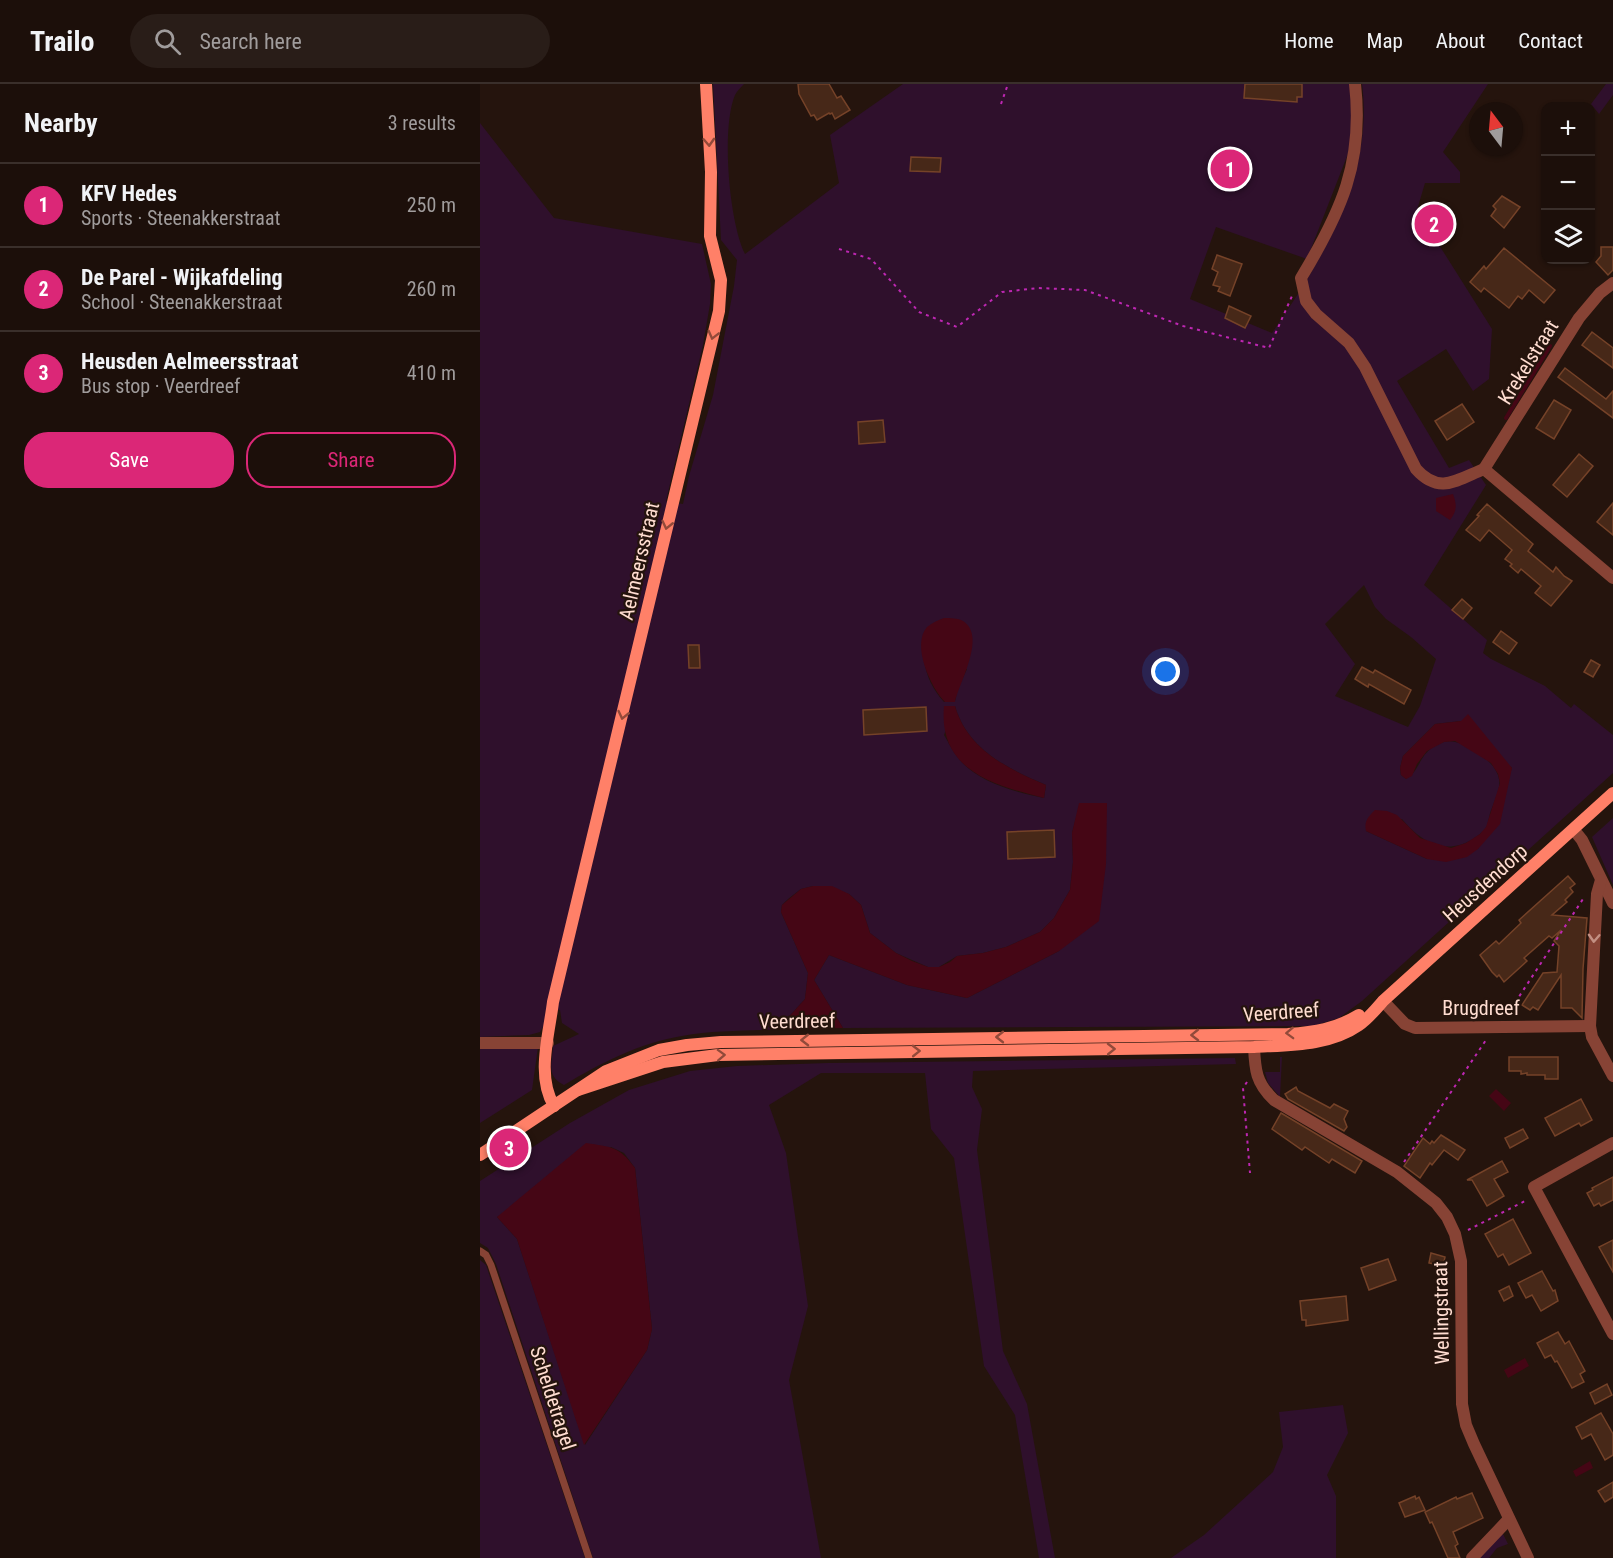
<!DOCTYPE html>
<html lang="en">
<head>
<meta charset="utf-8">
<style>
  :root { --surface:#1c0f0a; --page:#291d18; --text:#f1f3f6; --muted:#a09c9c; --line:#3a2f2b; --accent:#db2777 }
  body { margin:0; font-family:"Roboto Condensed",sans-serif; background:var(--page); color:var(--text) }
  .controls { position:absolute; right:18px; top:18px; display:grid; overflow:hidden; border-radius:12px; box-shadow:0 2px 4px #0004 }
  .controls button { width:54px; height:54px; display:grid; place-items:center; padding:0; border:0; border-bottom:2px solid var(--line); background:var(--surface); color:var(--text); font:30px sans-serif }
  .compass { position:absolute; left:989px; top:18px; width:54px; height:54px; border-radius:50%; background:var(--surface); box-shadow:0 2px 4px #0004; rotate:344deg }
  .you { position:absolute; left:686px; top:588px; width:21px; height:21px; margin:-15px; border:4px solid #fff; border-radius:50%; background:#1a73e8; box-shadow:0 0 0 9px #1a73e833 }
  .badge { display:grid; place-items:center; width:39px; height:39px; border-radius:50%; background:var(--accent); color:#fff; font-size:20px; font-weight:700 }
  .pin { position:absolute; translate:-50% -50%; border:3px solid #fff; box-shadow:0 2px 6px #0006 }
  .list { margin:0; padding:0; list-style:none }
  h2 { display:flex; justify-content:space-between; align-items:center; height:78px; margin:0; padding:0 24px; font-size:26px }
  h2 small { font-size:20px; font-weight:400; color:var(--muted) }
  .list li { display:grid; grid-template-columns:39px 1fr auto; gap:18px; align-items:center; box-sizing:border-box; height:84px; padding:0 24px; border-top:2px solid var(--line) }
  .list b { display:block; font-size:22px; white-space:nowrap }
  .list p { margin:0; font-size:20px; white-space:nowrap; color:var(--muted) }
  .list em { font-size:20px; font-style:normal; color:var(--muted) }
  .actions { display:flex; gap:12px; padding:18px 24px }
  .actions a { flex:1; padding:14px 0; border:2px solid var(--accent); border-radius:24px; text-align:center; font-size:21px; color:var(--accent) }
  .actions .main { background:var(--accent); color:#fff }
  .icon { flex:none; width:33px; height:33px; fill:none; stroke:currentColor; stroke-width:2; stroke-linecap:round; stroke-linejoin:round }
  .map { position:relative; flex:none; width:1133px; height:1474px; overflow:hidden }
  header { display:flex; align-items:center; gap:36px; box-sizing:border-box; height:84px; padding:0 30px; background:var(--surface); border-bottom:2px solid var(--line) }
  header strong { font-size:28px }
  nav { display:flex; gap:33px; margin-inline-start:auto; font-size:21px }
  .search { width:420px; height:54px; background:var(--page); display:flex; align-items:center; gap:15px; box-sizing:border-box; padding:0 21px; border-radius:33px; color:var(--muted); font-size:22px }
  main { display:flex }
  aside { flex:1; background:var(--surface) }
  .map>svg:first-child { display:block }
  .green { fill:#2f102c; fill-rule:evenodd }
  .water { fill:#450615 }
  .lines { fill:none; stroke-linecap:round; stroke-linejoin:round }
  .stream { stroke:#450615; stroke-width:4 }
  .building { fill:#472818; stroke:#754228; stroke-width:1.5 }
  .path { stroke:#bd27b2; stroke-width:2; stroke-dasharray:3 4.5; stroke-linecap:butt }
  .lane { stroke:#874335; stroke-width:7 }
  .street { stroke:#874335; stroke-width:12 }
  .secondary { stroke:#ff8068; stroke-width:12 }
  .oneway { stroke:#924a3a }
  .oneway2 { stroke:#c39083 }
  .labels { text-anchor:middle; stroke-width:4.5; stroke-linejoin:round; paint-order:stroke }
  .street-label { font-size:20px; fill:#ffddd1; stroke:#25140d }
</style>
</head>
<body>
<header>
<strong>Trailo</strong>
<div class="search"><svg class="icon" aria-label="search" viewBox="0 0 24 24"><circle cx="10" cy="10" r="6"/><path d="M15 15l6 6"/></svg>Search here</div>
<nav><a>Home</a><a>Map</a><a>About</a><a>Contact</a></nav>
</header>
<main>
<aside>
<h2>Nearby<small>3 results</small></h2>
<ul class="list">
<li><span class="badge">1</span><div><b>KFV Hedes</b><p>Sports · Steenakkerstraat</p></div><em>250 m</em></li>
<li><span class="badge">2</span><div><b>De Parel - Wijkafdeling</b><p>School · Steenakkerstraat</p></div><em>260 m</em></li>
<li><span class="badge">3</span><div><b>Heusden Aelmeersstraat</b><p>Bus stop · Veerdreef</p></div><em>410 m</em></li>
</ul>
<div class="actions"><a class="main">Save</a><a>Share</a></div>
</aside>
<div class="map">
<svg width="1133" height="1474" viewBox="0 0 1133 1474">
  <rect width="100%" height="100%" fill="#25140d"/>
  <g class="green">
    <path d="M233,0H264C261,3 257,7 255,11C241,44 249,138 265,170L359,99L350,51L423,0H871V62L827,175L736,143L710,215L792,249C842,176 894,92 882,0H1008L963,68L980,88V99H945L937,126L1012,245L1009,295L993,307L966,265L917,297L969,384L989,376L1006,401L944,501L1007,556L1003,569L1011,575L1065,602L1091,624L1094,620L1133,651V689L882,917L859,934L833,942L363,944L334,896L349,871L427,901L487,914L579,867L627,720L600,719L592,749L593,778L590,806L574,834L560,848L526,863L503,869L477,872L459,883H448L416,869L390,849L381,821L369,810L333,802L321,805L308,815L302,821L301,828L328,889L325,915L298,945C267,947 233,946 202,952C159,959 121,979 84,1001C66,992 72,980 73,962L99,950L82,939L80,926H66L64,941L60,948L49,951L0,953V39L74,134L222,160L231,200L230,220L223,261L186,417L203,420L209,392L233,311L254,202L257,176L241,156ZM884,501L895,523L906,535L931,553L956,575L940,622L928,643L855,612L875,580L845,540ZM444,575L487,585L478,604L475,617L464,618C453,606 446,592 444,575ZM475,622C487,665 528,685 566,701L564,714C535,708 499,699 479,675C473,668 469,659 464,651ZM981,637L1032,684L998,765L947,775L886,747L922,735C941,758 965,772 993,755C998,751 1004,748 1007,742C1009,736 1009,730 1012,724C1016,713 1023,701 1017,689C1013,679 1003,673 994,667C985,662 976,655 964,658C938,666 942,686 926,695L921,691L920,684L923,672L955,640Z"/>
    <polygon points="1126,0 1133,0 1133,11 1119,30 1111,20"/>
    <polygon points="1133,734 1133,801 1112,753"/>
    <polygon points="58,963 52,1006 0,1039 0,964"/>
    <polygon points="800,973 802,973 800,1013 788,999 785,988 800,988"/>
    <path d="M755,974L756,980L493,987L492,1003L502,1025L497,1066L523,1267L547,1320L575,1474H559L535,1331L504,1282L474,1074L451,1045L445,989H341L289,1021L306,1069L328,1222L309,1296L341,1474H113L16,1180L8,1164L0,1159V1097L90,1039L149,1006L210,987L257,982L348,979ZM131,1063L144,1069L155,1084L172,1245L167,1266L105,1361L37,1155L17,1133Z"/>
    <polygon points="0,1176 6,1181 105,1474 0,1474"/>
    <polygon points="863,1321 868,1349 847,1391 856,1412 856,1474 691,1474 724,1451 793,1388 803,1363 799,1328"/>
    <polygon points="1023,1450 1028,1460 1017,1464 1009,1474 998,1474 1013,1457"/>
  </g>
  <g class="water">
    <path d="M973,410C977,421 977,427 970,436L956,427V414Z"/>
    <path d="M464,534C470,534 478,534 483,537C507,552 479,599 475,618H465C451,604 431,561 447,543C452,539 458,536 464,534Z"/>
    <path d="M464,622H475C487,665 528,685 566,701L564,714C514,701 458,687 464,622Z"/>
    <path d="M988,630L1032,684L1020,740L998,765L987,773L966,778L947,775L886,747C884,737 888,733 895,726L907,727L917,731L940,754L971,764L986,759L1000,750L1006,743L1020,699L1018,690L1011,679L975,657L964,658L947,667L937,680L932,692L926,695L921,691L920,684L923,672L955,640L981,637Z"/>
    <polygon points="599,719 627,719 626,780 619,837 579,867 487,914 427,901 349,871 334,896 363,944 298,945 325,915 328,889 301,828 302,821 321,805 333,802 352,802 369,810 381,821 390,849 416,869 432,877 448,883 459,883 470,878 477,872 503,869 526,863 560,848 574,834 590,806 593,778 592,749"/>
    <polygon points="1016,1005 1031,1019 1024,1027 1009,1012"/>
    <path d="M106,1059C131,1063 139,1062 155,1084L172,1245L167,1266L104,1361L37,1155L17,1133Z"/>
    <polygon points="1045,1274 1049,1282 1028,1294 1024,1286"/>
    <polygon points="1110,1377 1113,1384 1096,1393 1093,1387"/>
  </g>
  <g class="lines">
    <polyline class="stream" points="1026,334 1070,262"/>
  </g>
  <g class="building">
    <polygon points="318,0 349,0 357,14 361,12 370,26 355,35 352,29 350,30 349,29 337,36 334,31 331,32 319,10"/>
    <polygon points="765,0 822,0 822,13 817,13 817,18 764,14"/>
    <polygon points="431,73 461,74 460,88 430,87"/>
    <polygon points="1022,112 1040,123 1024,144 1011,132 1016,125 1013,122"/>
    <polygon points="1121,163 1133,163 1133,186 1128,191 1116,178 1121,172"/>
    <polygon points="1024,164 1075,206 1064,219 1049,206 1042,215 1038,212 1029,224 1004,204 1001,208 990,198 1004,182 1006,185"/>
    <polygon points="737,171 762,180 750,212 738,207 740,203 733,201 738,188 732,185"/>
    <polygon points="749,222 771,232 765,244 745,234"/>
    <polygon points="1112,248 1133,264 1133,284 1102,261"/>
    <polygon points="1085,284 1126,315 1133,307 1133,334 1078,293"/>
    <polygon points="1074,316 1091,326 1074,355 1056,344"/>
    <polygon points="982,320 994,338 967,356 955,337"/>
    <polygon points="403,336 405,358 379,360 378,338"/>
    <polygon points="1099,370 1113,382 1087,413 1073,401"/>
    <polygon points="1133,419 1133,451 1117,438"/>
    <polygon points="1007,420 1053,460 1048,467 1073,488 1076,483 1084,492 1092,497 1071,522 1055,509 1061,502 1041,485 1038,489 1030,482 1032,480 1025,475 1032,466 1009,446 1000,457 986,446 999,432 997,431"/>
    <polygon points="982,515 992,524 983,535 972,526"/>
    <polygon points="1021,547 1037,559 1029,570 1013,558"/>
    <polygon points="208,561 219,561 220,584 209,584"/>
    <polygon points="1111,576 1120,581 1113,593 1104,588"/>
    <polygon points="882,583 893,589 895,586 931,606 924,620 889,600 888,603 875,595"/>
    <polygon points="446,623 447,647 384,651 383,626"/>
    <polygon points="574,746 575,773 528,775 527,748"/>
    <polygon points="1088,792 1095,800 1090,804 1093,808 1085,816 1087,818 1072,831 1107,834 1103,885 1102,934 1092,924 1081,924 1081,891 1058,926 1053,923 1050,926 1042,921 1063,889 1077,888 1079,862 1074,857 1081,846 1072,854 1069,852 1044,874 1047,877 1024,898 1019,891 1017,893 1012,888 1000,871 1016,857 1019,860 1041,839 1039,836"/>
    <polygon points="1029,973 1078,973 1078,995 1065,995 1065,991 1047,991 1047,989 1041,990 1041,987 1029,987"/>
    <polygon points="816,1003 818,1007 850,1024 854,1020 868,1027 864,1035 867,1043 864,1047 808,1015 805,1010"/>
    <polygon points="1101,1015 1112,1036 1101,1042 1099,1039 1075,1052 1065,1034"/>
    <polygon points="801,1029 882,1077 875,1089 852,1075 849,1079 825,1063 822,1066 792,1045"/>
    <polygon points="1043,1045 1048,1054 1030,1064 1025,1054"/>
    <polygon points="961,1051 985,1066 978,1076 964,1066 952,1081 950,1079 940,1094 924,1082 943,1054 950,1060 952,1057 954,1059"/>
    <polygon points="1022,1077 1028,1088 1014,1095 1024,1112 1007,1122 992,1096 987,1096"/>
    <polygon points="1133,1093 1133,1116 1121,1122 1119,1119 1114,1122 1107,1109 1113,1106 1112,1104"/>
    <polygon points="1033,1135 1051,1169 1029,1181 1023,1170 1018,1173 1005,1150"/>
    <polygon points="1133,1156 1133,1188 1119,1163"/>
    <polygon points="951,1169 965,1173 963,1182 949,1179"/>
    <polygon points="908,1175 916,1196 889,1206 881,1184"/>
    <polygon points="1062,1187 1073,1207 1075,1206 1078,1217 1061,1227 1052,1211 1046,1214 1038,1199"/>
    <polygon points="1029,1202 1033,1212 1024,1217 1019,1207"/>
    <polygon points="866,1212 868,1236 826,1242 826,1236 822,1236 820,1217"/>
    <polygon points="1078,1248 1085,1260 1089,1257 1105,1287 1100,1290 1104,1298 1092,1304 1077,1277 1075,1278 1071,1271 1065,1274 1057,1259"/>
    <polygon points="1127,1300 1132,1311 1115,1320 1110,1309"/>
    <polygon points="1121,1329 1133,1350 1133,1371 1125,1376 1111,1350 1102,1355 1096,1343"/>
    <polygon points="1133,1398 1133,1413 1125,1418 1118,1407"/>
    <polygon points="992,1409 1003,1434 973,1448 978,1460 975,1462 980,1474 968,1474 952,1438 950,1439 945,1428 976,1413 977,1415"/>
    <polygon points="935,1412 936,1415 939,1413 945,1426 925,1433 919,1419"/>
  </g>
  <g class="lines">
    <g class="path">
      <polyline points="521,20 528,0"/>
      <polyline points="359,165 391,175 439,228 477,243 522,208 558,204 605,206 703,242 789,264 812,212"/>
      <polyline points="1027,931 1103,815"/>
      <polyline points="767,998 763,1004 770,1089"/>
      <polyline points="924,1078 1006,956"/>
      <polyline points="988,1146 1047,1116"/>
    </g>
    <polyline class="lane" points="0,1167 6,1171 11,1181 109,1474"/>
    <g class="street">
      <path d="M875,0C884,78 861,128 821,194L826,217L836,230L869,259L885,283L936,385C959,411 977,396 1004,385L1133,494"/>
      <polyline points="1004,385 1099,234 1120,209 1133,199"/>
      <polyline points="1094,746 1102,756 1133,819"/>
      <polyline points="1121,796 1117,810 1110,942 1112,953 1133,992"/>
      <polyline points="903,917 925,940 935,944 1110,942"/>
      <polyline points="0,959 68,959"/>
      <path d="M774,963C775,986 776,999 794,1016L917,1088L956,1119L967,1133L975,1150L981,1177L982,1320L986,1341L994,1360L1048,1474"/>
      <polyline points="1133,1059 1054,1103 1133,1250"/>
      <polyline points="992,1474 1029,1435"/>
    </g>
    <g class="secondary">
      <path d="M98,1006L183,978L238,971L774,963C809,961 849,962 879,941C888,935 896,925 903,917L1133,709"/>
      <path d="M74,1022C56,992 69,951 73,918L239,227L241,196L230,152L231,88L226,0"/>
      <path d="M0,1071L126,987L179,966L207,961L241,958L808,950C834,948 856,945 879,931"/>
    </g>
  </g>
  <defs><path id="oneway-chevron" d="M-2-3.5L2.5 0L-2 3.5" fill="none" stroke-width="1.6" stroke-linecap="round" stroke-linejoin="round" transform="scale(1.5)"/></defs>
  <g class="oneway">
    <use href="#oneway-chevron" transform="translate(229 58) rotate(87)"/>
    <use href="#oneway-chevron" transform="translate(233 251) rotate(104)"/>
    <use href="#oneway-chevron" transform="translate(187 441) rotate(103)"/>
    <use href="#oneway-chevron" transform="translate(143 631) rotate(103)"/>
    <use href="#oneway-chevron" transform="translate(810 949) rotate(178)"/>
    <use href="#oneway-chevron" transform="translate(715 951) rotate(179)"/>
    <use href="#oneway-chevron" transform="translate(520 953) rotate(180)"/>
    <use href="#oneway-chevron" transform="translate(325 956) rotate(179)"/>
    <use href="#oneway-chevron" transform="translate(631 965) rotate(-1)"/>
    <use href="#oneway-chevron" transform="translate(436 967) rotate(-1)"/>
    <use href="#oneway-chevron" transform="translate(241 971) rotate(-2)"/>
  </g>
  <use class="oneway2" href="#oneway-chevron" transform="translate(1114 854) rotate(93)"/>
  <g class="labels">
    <g class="street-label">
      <text transform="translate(1048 278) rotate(-58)" y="7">Krekelstraat</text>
      <text transform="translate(159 477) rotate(-77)" y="7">Aelmeersstraat</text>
      <text transform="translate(1005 799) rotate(-42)" y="7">Heusdendorp</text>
      <text x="1001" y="931">Brugdreef</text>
      <text transform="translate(801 928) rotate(-4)" y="7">Veerdreef</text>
      <text transform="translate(317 937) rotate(-1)" y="7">Veerdreef</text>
      <text transform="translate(961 1229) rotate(-91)" y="7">Wellingstraat</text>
      <text transform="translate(73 1314) rotate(72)" y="7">Scheldetragel</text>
    </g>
  </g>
</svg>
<div class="controls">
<button>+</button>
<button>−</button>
<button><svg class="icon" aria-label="layers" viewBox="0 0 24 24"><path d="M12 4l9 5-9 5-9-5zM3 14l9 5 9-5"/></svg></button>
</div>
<svg class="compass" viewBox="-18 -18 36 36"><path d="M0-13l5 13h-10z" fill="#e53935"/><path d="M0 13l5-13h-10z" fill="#a09c9c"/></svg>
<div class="you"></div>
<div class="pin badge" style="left:750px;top:85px">1</div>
<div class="pin badge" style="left:954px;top:140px">2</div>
<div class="pin badge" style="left:29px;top:1064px">3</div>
</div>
</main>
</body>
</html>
